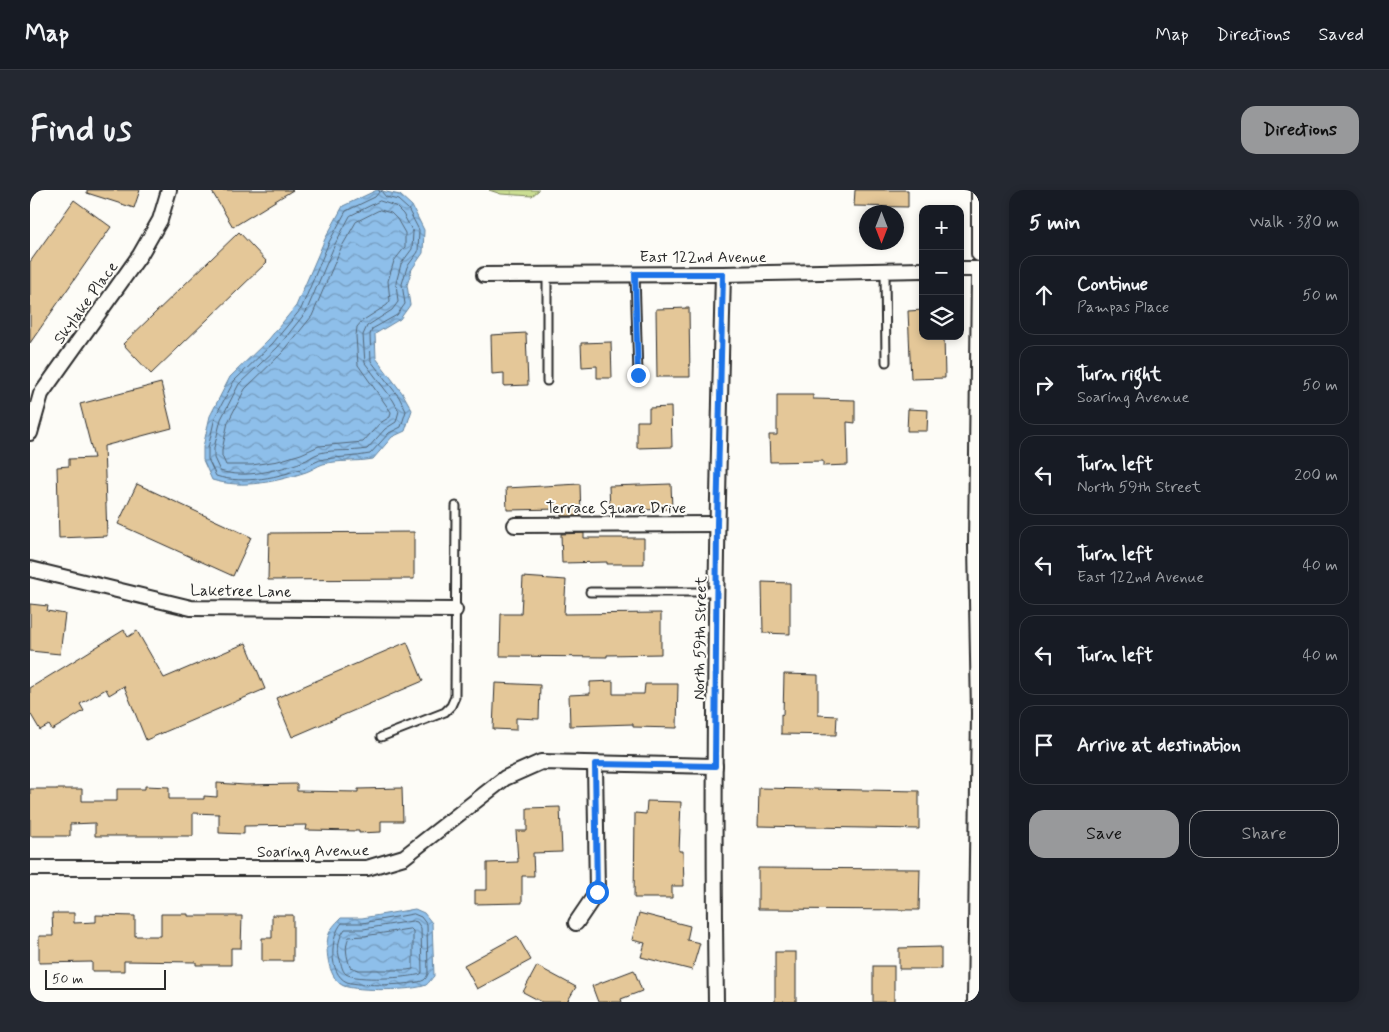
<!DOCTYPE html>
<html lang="en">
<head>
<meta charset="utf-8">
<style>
  :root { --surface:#171b24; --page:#242831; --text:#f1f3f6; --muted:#9ea1a6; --line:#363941; --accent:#98999b }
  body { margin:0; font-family:Mynerve,sans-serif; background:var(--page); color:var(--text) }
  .controls { position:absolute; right:15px; top:15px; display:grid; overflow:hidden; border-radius:10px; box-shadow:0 2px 8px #0003 }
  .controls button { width:45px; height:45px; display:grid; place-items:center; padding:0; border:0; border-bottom:1px solid var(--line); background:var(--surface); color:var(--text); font:25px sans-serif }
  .compass { position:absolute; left:829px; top:15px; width:45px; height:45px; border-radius:50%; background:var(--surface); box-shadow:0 2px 8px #0003; rotate:180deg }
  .scale { position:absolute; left:15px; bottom:12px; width:121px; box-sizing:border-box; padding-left:5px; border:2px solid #2b2b2b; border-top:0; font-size:14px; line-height:18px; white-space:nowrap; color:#2b2b2b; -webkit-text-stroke:4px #fdfcf7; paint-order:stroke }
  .stop { position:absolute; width:15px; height:15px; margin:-11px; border:4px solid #1a73e8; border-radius:50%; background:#fff }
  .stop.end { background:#1a73e8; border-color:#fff; box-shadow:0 1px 5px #0008 }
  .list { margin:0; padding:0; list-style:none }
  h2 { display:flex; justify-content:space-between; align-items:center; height:65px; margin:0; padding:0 20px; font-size:21px }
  h2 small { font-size:16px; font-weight:400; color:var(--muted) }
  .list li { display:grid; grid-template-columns:32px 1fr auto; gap:15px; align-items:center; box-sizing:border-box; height:80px; margin:0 10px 10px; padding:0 10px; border:1px solid var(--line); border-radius:15px }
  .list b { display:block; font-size:19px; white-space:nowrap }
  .list p { margin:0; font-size:16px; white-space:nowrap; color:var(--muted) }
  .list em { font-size:16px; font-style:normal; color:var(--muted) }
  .actions { display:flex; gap:10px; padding:15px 20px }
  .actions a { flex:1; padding:11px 0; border:1px solid var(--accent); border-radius:15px; text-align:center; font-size:18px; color:var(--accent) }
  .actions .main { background:var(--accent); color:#111 }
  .icon { flex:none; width:28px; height:28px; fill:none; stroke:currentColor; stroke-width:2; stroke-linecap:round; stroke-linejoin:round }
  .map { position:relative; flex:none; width:949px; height:812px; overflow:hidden; border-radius:15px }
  header { display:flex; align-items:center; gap:30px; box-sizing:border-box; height:70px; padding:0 25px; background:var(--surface); border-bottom:1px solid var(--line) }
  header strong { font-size:24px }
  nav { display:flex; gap:28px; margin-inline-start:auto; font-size:18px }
  .intro { display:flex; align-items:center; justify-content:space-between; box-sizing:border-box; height:120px; padding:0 30px }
  h1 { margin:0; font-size:35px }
  .button { padding:12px 22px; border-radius:15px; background:var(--accent); color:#111; font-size:18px; font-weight:700 }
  main { display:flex; gap:30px; padding:0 30px }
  aside { flex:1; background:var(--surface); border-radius:15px; box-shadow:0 2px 8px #0003 }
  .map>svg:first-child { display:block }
  .wetland { fill:url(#wetland-marsh); stroke:#7b845e }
  .water { fill:url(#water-waves); stroke:#66849e }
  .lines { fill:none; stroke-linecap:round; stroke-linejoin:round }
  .shore { stroke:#536677; stroke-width:1 }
  .building { fill:#e4c798; stroke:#2b2b2b }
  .service-casing { stroke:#2b2b2b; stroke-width:11 }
  .minor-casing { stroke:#2b2b2b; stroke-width:18 }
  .service { stroke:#fdfcf7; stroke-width:7 }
  .minor { stroke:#fdfcf7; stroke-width:14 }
  .route { stroke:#1a73e8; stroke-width:6 }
  .labels { text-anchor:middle; stroke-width:4; stroke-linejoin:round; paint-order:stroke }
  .street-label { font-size:16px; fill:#2b2b2b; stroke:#fdfcf7 }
</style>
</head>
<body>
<header>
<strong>Map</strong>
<nav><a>Map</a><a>Directions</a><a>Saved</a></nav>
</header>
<div class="intro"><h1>Find us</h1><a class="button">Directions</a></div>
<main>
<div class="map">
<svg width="949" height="812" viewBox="0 0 949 812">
  <defs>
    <pattern id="wetland-marsh" width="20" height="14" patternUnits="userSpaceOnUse" patternTransform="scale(1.25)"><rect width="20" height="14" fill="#cbde92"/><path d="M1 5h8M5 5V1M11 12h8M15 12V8" fill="none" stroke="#aebf7e"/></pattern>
    <pattern id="water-waves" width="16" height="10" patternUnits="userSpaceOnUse" patternTransform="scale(1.25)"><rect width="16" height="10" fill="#8ebfea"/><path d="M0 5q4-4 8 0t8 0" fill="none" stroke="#749bbe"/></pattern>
  </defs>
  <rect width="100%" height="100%" fill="#fdfcf7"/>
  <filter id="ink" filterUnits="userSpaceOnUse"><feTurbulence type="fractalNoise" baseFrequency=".02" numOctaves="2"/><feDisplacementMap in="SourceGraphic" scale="10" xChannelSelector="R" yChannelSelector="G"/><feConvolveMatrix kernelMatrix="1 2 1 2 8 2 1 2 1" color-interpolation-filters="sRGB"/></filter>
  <g filter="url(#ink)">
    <polygon class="wetland" points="459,0 509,0 502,6 471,4"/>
    <g class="water">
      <path d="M347,0L370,5L382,16L394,40L393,63L382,79L377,95L380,115L370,129L345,144L346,168L373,204L382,220L375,241L362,247L343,269C327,272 308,270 293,274C287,276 282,280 276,282C246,292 213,299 182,290L173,270V257L180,226L200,187L239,149L266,116L295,49L313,16Z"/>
      <path d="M385,719L394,723L402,733L404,786C401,789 399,793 396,795C383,801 327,801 314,796C299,790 295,762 298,747C300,739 305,734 311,728H332Z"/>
    </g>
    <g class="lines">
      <g class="shore">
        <path d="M348,0L350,1L345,7L316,21L299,52L271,119L243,153L204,191L185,227L178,258V269L186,286C214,295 250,287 276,277C282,274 288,270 294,269C309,267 325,267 340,264L359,243L371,237L376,221L369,207L341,171L340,145L342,139L367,125L375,114L372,94L377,77L388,62L389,40L378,19L368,10L356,7L351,1L353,0"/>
        <path d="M350,11L365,16L373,24L383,42L382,59L371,74L366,93L368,112L362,120L337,136L333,145L335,173L363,210L369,221L366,232L355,239L337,259C322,262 304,259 290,263C283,265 278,270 272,272C248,280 216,289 190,281L184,268V258L191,229L209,194L248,157L276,122L305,54L320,26Z"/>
        <polygon points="350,20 361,23 367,29 375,43 375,57 364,71 358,91 360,111 357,115 332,131 327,137 326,146 328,175 361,222 360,227 350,233 333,252 289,256 271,264 248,271 222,275 196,275 192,266 192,260 198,232 215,199 253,162 282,126 311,58 326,32"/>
        <path d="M384,724L391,727L397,735L398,784C397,786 396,789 394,790C384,796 328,796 317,792C298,784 300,746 312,733H332Z"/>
        <path d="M383,731L387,732L391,738L392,782L391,784C378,788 326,791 316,784C311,780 311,771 309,766C307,757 309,747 315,739H333Z"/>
        <path d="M381,739L383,741V779L377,780H329L320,777C317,767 314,757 319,747L334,746Z"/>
      </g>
    </g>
    <g class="building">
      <polygon points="57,0 110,0 104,18 57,3"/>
      <polygon points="181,0 263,0 203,37"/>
      <polygon points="825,0 878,0 878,17 824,16"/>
      <polygon points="44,10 81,37 0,153 0,72"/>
      <polygon points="209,42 237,72 121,184 93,154"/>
      <polygon points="659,118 660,187 627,187 626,119"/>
      <polygon points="893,120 893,146 914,146 915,188 881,189 878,121"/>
      <polygon points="496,143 498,195 474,196 474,183 462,184 461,145"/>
      <polygon points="581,152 582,188 567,188 567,176 552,177 551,153"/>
      <polygon points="131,193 142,238 74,256 77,346 29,348 27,277 39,276 39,269 64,268 50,214"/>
      <polygon points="747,205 783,205 783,209 825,210 825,233 817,232 818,275 793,276 793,271 740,272 739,245 747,245"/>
      <polygon points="641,217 642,257 607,258 607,231 619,231 619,218"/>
      <polygon points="878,219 898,220 897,241 877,241"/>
      <polygon points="107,294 221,347 203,386 88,334"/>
      <polygon points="550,294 551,326 531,326 531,319 477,320 476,298"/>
      <polygon points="641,294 642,319 580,321 579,296"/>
      <polygon points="384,342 384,389 238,390 239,343"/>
      <polygon points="554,343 554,348 614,348 614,374 577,374 577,372 532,373 531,344"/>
      <polygon points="493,387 536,390 534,424 631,423 631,464 577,465 577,467 470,466 471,424 491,424"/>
      <polygon points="732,392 760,393 760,444 733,443"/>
      <polygon points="0,414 18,416 17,421 35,424 30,464 0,461"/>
      <polygon points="94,440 98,447 107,441 134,488 216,453 235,499 116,550 94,496 79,505 76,499 50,514 54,521 22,540 19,535 10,540 0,523 0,498"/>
      <polygon points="377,452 393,491 262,547 246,508"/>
      <polygon points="754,484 788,485 788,525 807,526 806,545 751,544 751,524 753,525"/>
      <polygon points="583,491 583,504 614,504 615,494 648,494 647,538 603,537 603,534 540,536 539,505 560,504 560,492"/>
      <polygon points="465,493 510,495 509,529 486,528 486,540 463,539"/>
      <polygon points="187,593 215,595 267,594 267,601 328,602 328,599 372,598 373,631 351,631 351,642 329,643 329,641 276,640 277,635 214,636 214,644 189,643 189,624 163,623 163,646 65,646 65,633 40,634 40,646 0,646 0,599 52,599 52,611 87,611 87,599 115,599 115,596 139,597 139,609 174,609 174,606 187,607"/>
      <polygon points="729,598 889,601 889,639 728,636"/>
      <polygon points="617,611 651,612 649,661 653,661 654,696 642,696 642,708 604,708 605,623 616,624"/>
      <polygon points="530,617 532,662 503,663 504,686 492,686 492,713 445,714 445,700 457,700 457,673 488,672 486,641 497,641 497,618"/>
      <polygon points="728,678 890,679 889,720 728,719"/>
      <polygon points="22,723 44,723 44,733 66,732 66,725 105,726 105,746 131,746 131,724 158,724 158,726 212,726 211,758 201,758 201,775 166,775 166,772 94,771 94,781 62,781 62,772 9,773 9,746 23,746"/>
      <polygon points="609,723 660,736 657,750 670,753 662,780 611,767 615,753 602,750"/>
      <polygon points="242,725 263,725 263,771 232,771 232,748 242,748"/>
      <polygon points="487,746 501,770 447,799 434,775"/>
      <polygon points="911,757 911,779 869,779 869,758"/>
      <rect x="745" y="762" width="21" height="50"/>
      <polygon points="507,776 546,797 537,812 512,812 493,802"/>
      <rect x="843" y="776" width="21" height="36"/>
      <polygon points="604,780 612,801 591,809 592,812 568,812 562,796"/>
    </g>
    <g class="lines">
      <defs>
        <g id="service">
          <polyline points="855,81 856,172"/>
          <polyline points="517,84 517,191"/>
          <polyline points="605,84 608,185"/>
          <polyline points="560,402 687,402"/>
          <polyline points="351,547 415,522 421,516 425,507 426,316"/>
        </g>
        <g id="minor">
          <polyline points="949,0 949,64"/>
          <polyline points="930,79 949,79"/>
          <polyline points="454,85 693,84 893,80"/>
          <polyline points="0,243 11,204 110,65 130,30 139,0"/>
          <polyline points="485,335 687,334"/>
          <polyline points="0,379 161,418 425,420"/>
          <polyline points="0,678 337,678 374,667 475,588 511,572 685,576"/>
          <polyline points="546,733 567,702 565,574"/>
          <path d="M686,812C682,569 687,326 693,84"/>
          <polyline points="945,812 949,523 946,355 949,86"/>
        </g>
      </defs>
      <use href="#service" class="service-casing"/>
      <use href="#minor" class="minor-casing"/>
      <use href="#service" class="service"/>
      <use href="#minor" class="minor"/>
    </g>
  </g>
  <g class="lines" filter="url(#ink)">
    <polyline class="route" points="567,702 565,574 685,576 687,334 693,84 605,84 608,185"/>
  </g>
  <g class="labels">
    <g class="street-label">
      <text x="673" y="72">East 122nd Avenue</text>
      <text transform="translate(55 112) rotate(-54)" y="6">Skylake Place</text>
      <text x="586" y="323">Terrace Square Drive</text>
      <text transform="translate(211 400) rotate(1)" y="6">Laketree Lane</text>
      <text transform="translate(669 448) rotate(-89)" y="6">North 59th Street</text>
      <text transform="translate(283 660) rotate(-1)" y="6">Soaring Avenue</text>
    </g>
  </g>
</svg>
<div class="controls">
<button>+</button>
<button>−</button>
<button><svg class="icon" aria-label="layers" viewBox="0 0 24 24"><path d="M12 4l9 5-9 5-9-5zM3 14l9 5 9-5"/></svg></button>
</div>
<svg class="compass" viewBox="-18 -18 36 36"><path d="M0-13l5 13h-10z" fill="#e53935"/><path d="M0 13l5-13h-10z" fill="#9ea1a6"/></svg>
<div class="scale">50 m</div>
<div class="stop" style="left:567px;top:702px"></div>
<div class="stop end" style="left:608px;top:185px"></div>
</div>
<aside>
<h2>5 min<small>Walk · 380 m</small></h2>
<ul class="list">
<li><svg class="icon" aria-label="ahead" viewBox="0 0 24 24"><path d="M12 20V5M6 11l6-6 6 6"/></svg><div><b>Continue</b><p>Pampas Place</p></div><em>50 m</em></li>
<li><svg class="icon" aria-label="right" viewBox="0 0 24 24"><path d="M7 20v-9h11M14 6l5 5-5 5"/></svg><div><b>Turn right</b><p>Soaring Avenue</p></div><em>50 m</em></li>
<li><svg class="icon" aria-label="left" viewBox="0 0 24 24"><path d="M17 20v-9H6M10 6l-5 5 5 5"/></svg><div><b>Turn left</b><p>North 59th Street</p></div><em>200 m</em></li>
<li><svg class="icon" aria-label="left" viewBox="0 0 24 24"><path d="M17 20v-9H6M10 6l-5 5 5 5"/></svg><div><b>Turn left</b><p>East 122nd Avenue</p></div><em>40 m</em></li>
<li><svg class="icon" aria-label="left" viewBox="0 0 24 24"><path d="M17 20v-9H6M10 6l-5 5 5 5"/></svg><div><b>Turn left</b></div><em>40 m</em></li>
<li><svg class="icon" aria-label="arrive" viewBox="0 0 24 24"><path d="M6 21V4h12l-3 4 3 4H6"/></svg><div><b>Arrive at destination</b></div></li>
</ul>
<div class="actions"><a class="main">Save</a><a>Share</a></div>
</aside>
</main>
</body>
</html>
